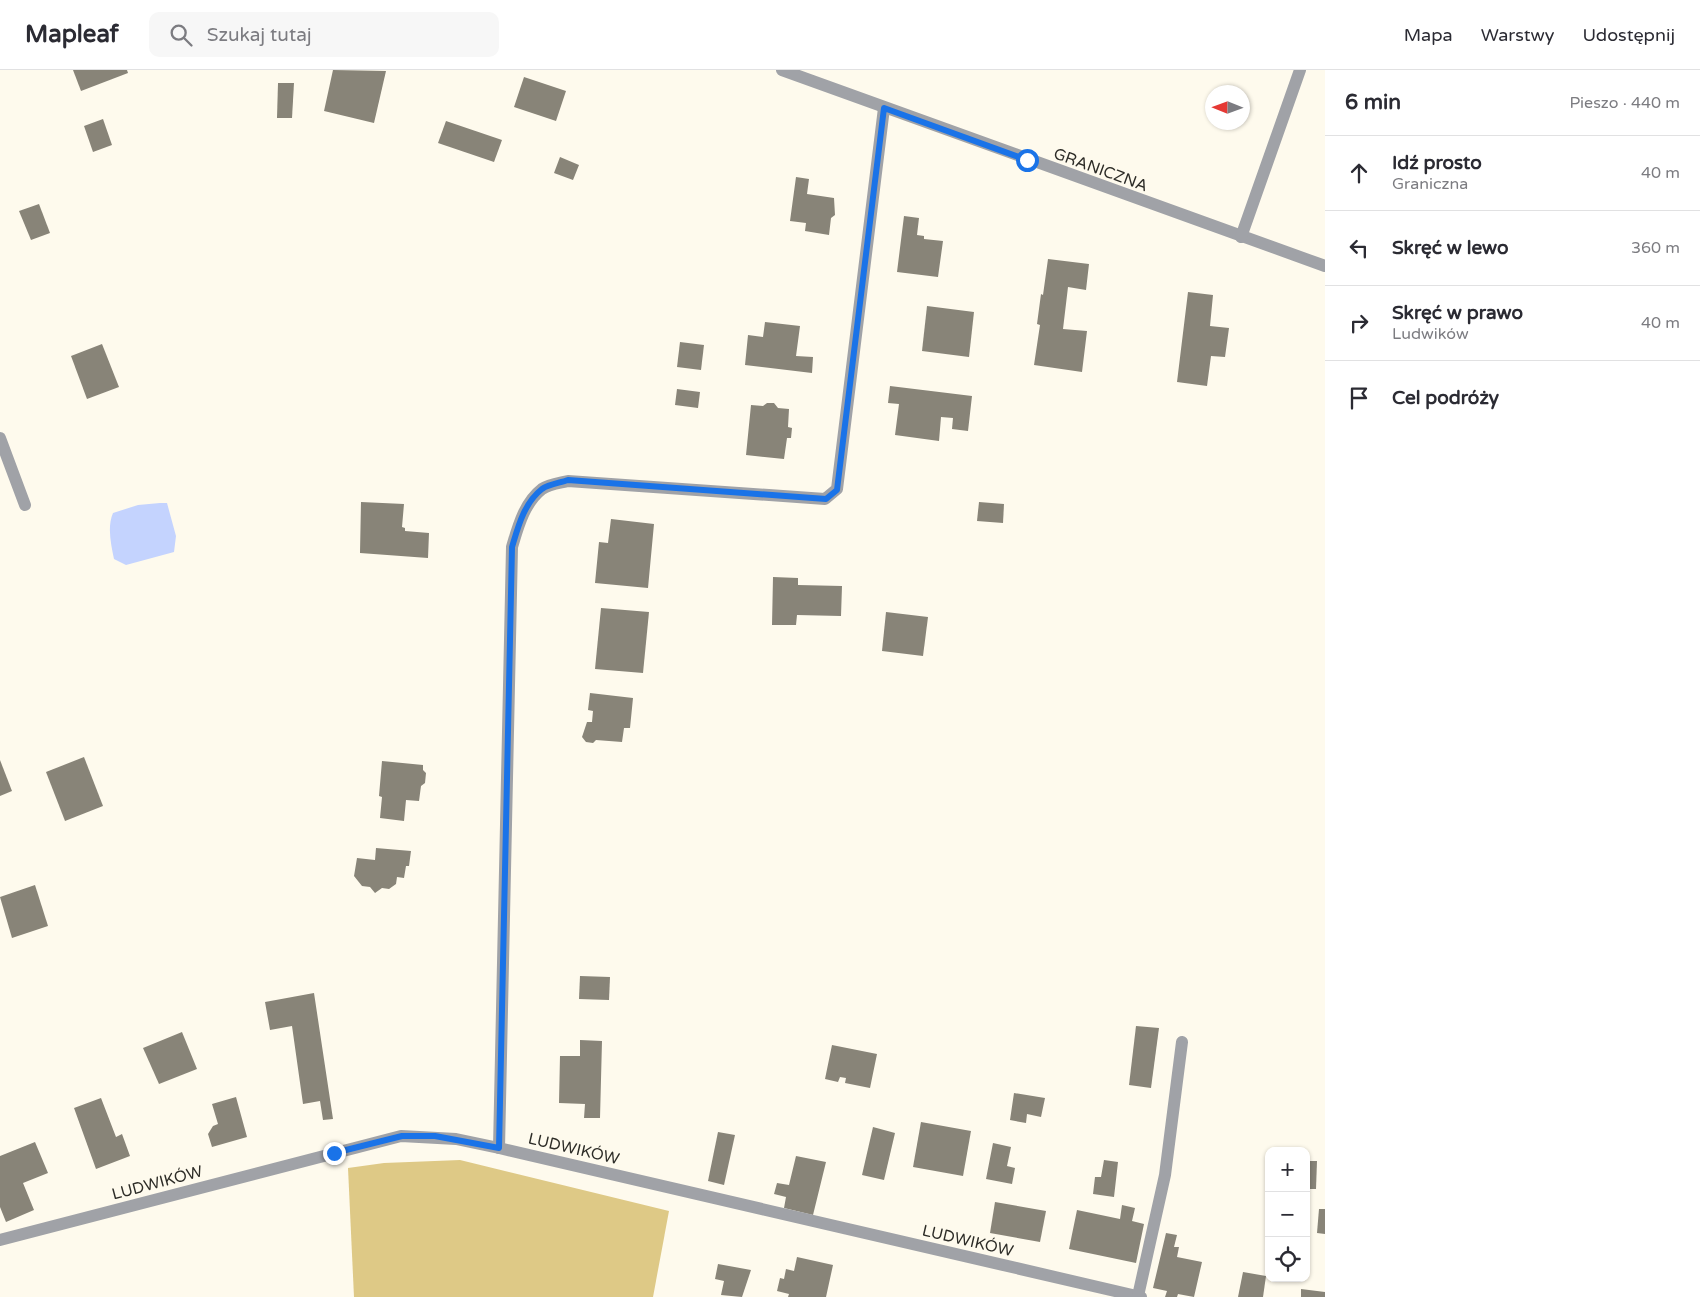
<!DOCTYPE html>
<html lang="pl">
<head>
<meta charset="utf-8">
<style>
  :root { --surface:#fff; --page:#f7f7f7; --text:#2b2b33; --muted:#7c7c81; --line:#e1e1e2 }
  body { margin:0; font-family:"Varela Round",sans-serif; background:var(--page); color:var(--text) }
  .controls { position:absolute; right:15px; bottom:15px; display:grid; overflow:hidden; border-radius:10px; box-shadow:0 1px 4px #0004 }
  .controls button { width:45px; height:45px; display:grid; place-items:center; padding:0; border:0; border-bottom:1px solid var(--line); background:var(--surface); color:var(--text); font:25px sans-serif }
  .compass { position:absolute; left:1205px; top:15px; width:45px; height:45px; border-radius:50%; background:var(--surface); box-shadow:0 1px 4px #0004; rotate:271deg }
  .stop { position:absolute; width:15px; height:15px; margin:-11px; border:4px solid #1a73e8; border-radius:50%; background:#fff }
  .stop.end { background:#1a73e8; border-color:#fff; box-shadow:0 1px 5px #0008 }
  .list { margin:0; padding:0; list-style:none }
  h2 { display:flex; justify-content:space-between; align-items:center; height:65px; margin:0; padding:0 20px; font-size:21px }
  h2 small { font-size:16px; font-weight:400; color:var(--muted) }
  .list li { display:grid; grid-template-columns:32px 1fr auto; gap:15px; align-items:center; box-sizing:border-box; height:75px; padding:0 20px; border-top:1px solid var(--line) }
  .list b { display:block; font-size:19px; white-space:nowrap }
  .list p { margin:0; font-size:16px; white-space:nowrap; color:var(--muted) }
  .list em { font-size:16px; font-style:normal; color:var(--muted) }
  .icon { flex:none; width:28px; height:28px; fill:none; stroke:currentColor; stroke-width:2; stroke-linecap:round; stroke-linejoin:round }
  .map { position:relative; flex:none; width:1325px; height:1227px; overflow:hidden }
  header { display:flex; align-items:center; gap:30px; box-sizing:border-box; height:70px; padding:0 25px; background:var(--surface); border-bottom:1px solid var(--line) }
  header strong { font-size:24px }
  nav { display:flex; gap:28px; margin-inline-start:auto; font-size:18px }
  .search { width:350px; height:45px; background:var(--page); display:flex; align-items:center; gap:12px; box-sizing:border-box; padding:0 18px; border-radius:10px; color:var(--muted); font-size:19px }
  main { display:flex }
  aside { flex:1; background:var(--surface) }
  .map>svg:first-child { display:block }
  .green { fill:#dec986 }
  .water { fill:#c4d3fe }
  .building { fill:#888478 }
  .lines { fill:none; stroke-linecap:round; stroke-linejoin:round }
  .minor { stroke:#a0a2a7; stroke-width:12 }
  .route { stroke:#1a73e8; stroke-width:6 }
  .labels { text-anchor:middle; stroke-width:4.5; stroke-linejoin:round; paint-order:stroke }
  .street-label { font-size:16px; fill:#2d2c27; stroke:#fefaed }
</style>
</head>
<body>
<header>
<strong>Mapleaf</strong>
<div class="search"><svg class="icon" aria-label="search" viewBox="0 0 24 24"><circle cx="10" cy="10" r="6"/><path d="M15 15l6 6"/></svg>Szukaj tutaj</div>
<nav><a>Mapa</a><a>Warstwy</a><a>Udostępnij</a></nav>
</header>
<main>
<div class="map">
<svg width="1325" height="1227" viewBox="0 0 1325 1227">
  <rect width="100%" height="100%" fill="#fefaed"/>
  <polygon class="green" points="460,1090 669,1141 653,1227 354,1227 348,1098 384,1093"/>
  <path class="water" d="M160,433H167L176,466L174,482L126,495L114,489C111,474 107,457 113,443L138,435Z"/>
  <g class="building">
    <polygon points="73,0 127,0 128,3 81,21"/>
    <polygon points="333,0 386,1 374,53 324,41"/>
    <polygon points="524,7 566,21 556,51 514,37"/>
    <polygon points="278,13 294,13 292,48 277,48"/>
    <polygon points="103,49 112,75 93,82 84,56"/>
    <polygon points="446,51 502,70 494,92 438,73"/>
    <polygon points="560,87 579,95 573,110 554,103"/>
    <polygon points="796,107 809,109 807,124 834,128 835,145 831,148 829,165 805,161 806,153 790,151"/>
    <polygon points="39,134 50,163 31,170 19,141"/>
    <polygon points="904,146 919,148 917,165 924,166 924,169 943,171 938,207 897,202"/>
    <polygon points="1048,189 1089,194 1086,220 1068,217 1063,259 1087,261 1082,302 1034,295 1040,255 1037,254 1041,224 1043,225"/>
    <polygon points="1188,222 1213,225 1210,256 1229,258 1225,287 1211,286 1207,316 1177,312"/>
    <polygon points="927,236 974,242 969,287 922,281"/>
    <polygon points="765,252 800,256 796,286 813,287 812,303 745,295 748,265 763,267"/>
    <polygon points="680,272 704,275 701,300 677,297"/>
    <polygon points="102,274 119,317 87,329 71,286"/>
    <polygon points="890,316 972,326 968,361 952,359 953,348 941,347 939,371 895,365 899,334 888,333"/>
    <polygon points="677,319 700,322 698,338 675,335"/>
    <polygon points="767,333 774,333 778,338 789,339 788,357 792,358 791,368 787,368 784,389 746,385 751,335 763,336"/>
    <polygon points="361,432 404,434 402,457 405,458 405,461 429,463 428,488 360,483"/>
    <polygon points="979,432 1004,434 1003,453 977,451"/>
    <polygon points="611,449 654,454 648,518 595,513 599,472 608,473"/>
    <polygon points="773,507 798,508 798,515 842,516 841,546 797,545 796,555 772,555"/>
    <polygon points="601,538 649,542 643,603 595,599"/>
    <polygon points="886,542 928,547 923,586 882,581"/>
    <polygon points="590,623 633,628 630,658 624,658 622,672 596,670 593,673 586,672 582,667 587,652 592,652 593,641 588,640"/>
    <polygon points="84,687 103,736 65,751 46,702"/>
    <polygon points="0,690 12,721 0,726"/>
    <polygon points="382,691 423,695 423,700 426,703 425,713 421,716 419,731 406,730 404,751 380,748 382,727 379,726"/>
    <polygon points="376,778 411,781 409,796 406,796 404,808 397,807 396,814 389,819 382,818 375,823 370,817 362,816 354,806 357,788 375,790"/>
    <polygon points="35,815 48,856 12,868 0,827"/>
    <polygon points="580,906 610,907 609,930 579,929"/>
    <polygon points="314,923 333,1049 323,1050 320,1031 303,1034 292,956 270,960 265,932"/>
    <polygon points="1136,956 1159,958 1151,1018 1129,1015"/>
    <polygon points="182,962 197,999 159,1014 143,978"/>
    <polygon points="580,970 602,971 600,1048 584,1048 585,1034 559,1033 560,986 580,986"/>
    <polygon points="832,975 877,984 870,1018 845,1013 846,1008 840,1007 838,1012 825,1009"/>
    <polygon points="1014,1023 1045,1028 1041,1047 1027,1044 1026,1053 1010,1050"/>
    <polygon points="236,1027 247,1067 212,1077 208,1064 213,1056 218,1054 212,1034"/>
    <polygon points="101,1028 116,1067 122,1064 130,1086 96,1099 74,1038"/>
    <polygon points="921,1052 971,1061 963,1106 913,1097"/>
    <polygon points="873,1057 895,1063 884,1110 862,1105"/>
    <polygon points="718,1062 735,1065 724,1115 708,1111"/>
    <polygon points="35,1072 48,1103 23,1113 34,1140 6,1152 0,1137 0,1086"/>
    <polygon points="993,1073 1011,1077 1007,1096 1015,1098 1012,1114 986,1109"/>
    <polygon points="796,1086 826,1092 813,1145 784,1138 786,1127 774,1124 777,1113 789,1115"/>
    <polygon points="1104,1090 1118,1092 1114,1127 1093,1124 1095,1107 1101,1107"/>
    <polygon points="1306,1091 1317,1091 1316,1119 1306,1119"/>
    <polygon points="995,1132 1046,1141 1040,1172 990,1163"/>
    <polygon points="1122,1135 1135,1138 1132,1151 1144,1154 1136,1193 1069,1179 1077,1140 1120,1149"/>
    <polygon points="1319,1139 1325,1139 1325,1164 1317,1163"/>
    <polygon points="1166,1163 1177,1165 1174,1177 1179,1177 1177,1187 1202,1192 1194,1227 1178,1224 1177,1227 1165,1227 1167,1221 1153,1218"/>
    <polygon points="797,1187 833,1195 826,1227 788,1227 789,1224 777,1221 780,1208 784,1209 786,1199 794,1201"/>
    <polygon points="718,1194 751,1200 742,1227 721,1225 724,1211 715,1209"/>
    <polygon points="1243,1202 1266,1206 1263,1227 1238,1227"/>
    <polygon points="1301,1219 1325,1222 1325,1227 1301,1227"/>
  </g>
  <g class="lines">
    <g class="minor">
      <polyline points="782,0 1325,196"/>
      <polyline points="1241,167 1300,0"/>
      <polyline points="0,368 25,435"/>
      <path d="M499,1078L512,477C518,457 524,433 542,419C549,414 560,413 568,411L825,429L837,419L884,38"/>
      <polyline points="0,1170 401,1066 456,1069 499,1078 1141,1227"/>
      <polyline points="1138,1226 1165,1105 1182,972"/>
    </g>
  </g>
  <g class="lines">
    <path class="route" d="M334,1083L402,1066H435L499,1078L512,477C518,457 524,433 542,419C549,414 560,413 568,410L826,429L837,420L884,38L1027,90"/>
  </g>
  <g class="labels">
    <g class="street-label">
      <text transform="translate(1101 99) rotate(20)" y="6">GRANICZNA</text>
      <text transform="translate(574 1078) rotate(13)" y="6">LUDWIKÓW</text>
      <text transform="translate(157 1112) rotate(-15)" y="6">LUDWIKÓW</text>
      <text transform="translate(968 1170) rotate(13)" y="6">LUDWIKÓW</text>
    </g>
  </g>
</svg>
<div class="controls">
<button>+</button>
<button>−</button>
<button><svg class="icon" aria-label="locate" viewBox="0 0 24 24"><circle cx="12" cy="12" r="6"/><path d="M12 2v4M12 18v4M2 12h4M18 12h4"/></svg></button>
</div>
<svg class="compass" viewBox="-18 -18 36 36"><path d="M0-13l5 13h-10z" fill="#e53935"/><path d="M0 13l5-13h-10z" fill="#7c7c81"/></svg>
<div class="stop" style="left:1027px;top:90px"></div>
<div class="stop end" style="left:334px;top:1083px"></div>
</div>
<aside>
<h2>6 min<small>Pieszo · 440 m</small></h2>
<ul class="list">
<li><svg class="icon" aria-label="ahead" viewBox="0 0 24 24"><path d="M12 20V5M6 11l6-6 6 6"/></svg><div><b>Idź prosto</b><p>Graniczna</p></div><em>40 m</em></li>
<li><svg class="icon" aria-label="left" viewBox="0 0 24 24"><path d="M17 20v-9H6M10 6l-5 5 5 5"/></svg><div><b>Skręć w lewo</b></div><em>360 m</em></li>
<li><svg class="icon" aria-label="right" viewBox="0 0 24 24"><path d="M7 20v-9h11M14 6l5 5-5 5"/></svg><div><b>Skręć w prawo</b><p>Ludwików</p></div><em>40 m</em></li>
<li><svg class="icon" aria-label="arrive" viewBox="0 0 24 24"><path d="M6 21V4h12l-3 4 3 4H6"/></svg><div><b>Cel podróży</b></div></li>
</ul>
</aside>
</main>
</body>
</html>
